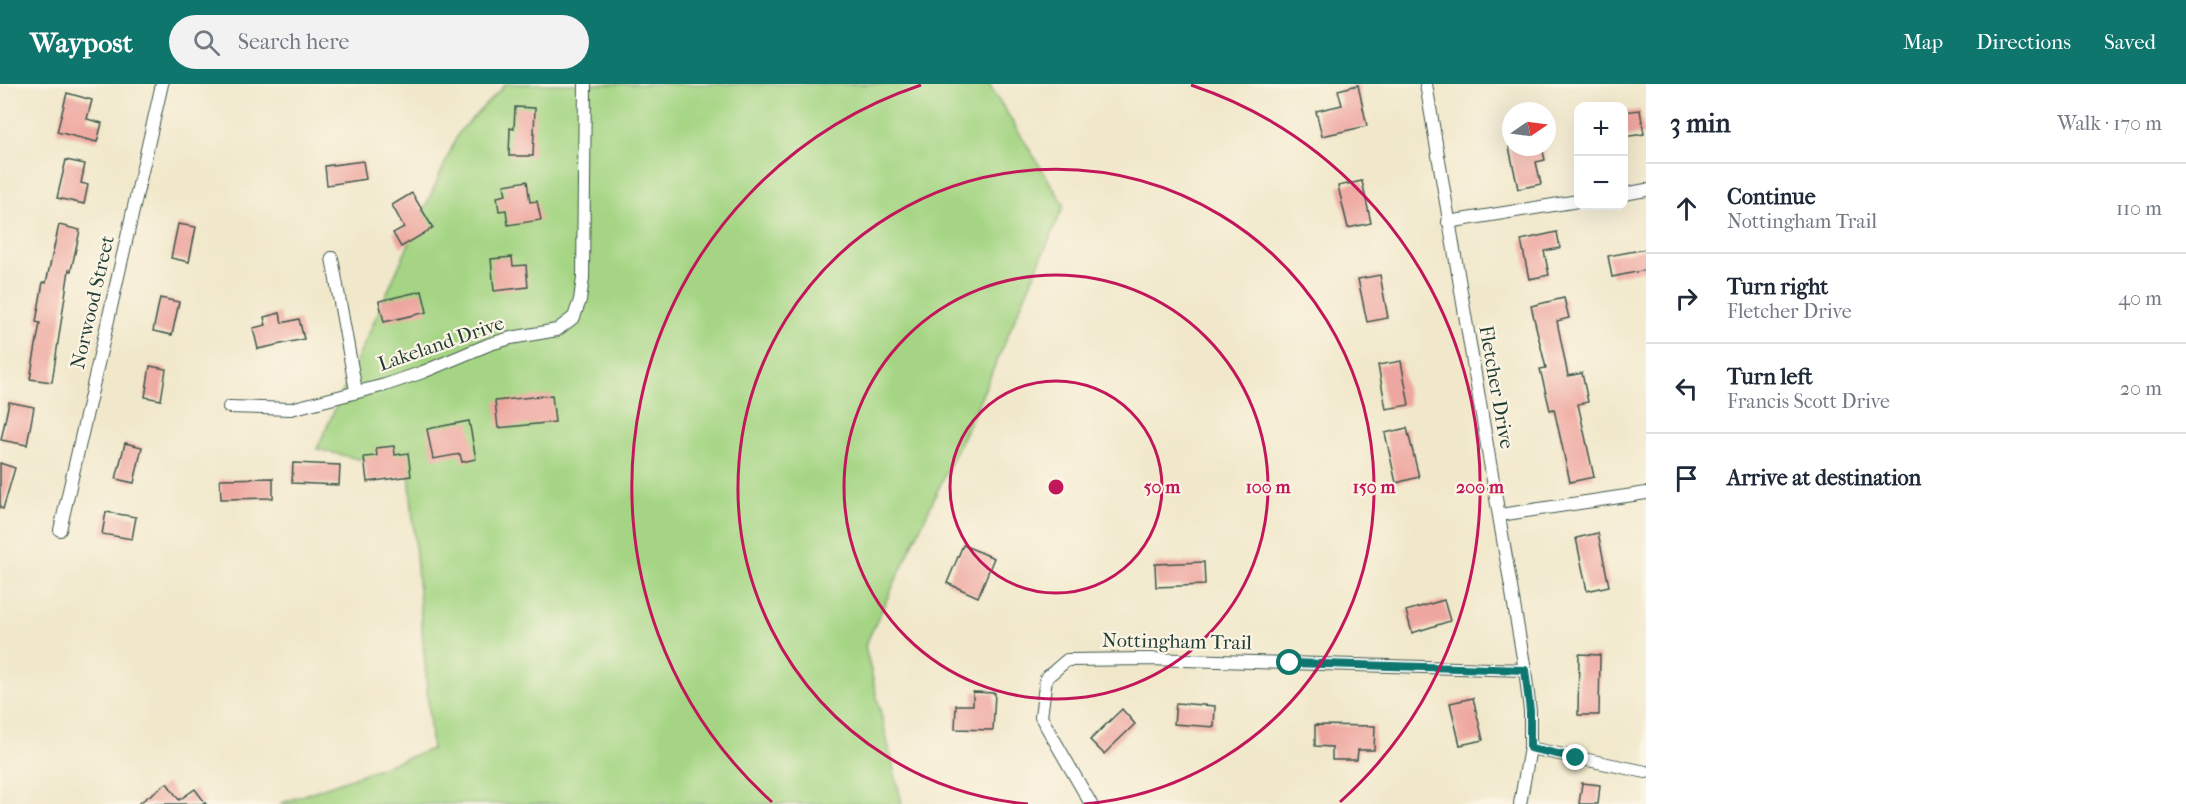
<!DOCTYPE html>
<html lang="en">
<head>
<meta charset="utf-8">
<style>
  :root { --surface:#fff; --page:#f2f2f3; --text:#1f2937; --muted:#747a83; --line:#e0e1e3; --accent:#0f766e }
  body { margin:0; font-family:"IM FELL French Canon",serif; background:var(--page); color:var(--text) }
  .controls { position:absolute; right:18px; top:18px; display:grid; overflow:hidden; border-radius:12px; box-shadow:0 6px 24px #0002 }
  .controls button { width:54px; height:54px; display:grid; place-items:center; padding:0; border:0; border-bottom:2px solid var(--line); background:var(--surface); color:var(--text); font:30px sans-serif }
  .compass { position:absolute; left:1502px; top:18px; width:54px; height:54px; border-radius:50%; background:var(--surface); box-shadow:0 6px 24px #0002; rotate:77deg }
  .stop { position:absolute; width:18px; height:18px; margin:-14px; border:4px solid #0f766e; border-radius:50%; background:#fff }
  .stop.end { background:#0f766e; border-color:#fff; box-shadow:0 2px 6px #0008 }
  .list { margin:0; padding:0; list-style:none }
  h2 { display:flex; justify-content:space-between; align-items:center; height:78px; margin:0; padding:0 24px; font-size:26px }
  h2 small { font-size:20px; font-weight:400; color:var(--muted) }
  .list li { display:grid; grid-template-columns:39px 1fr auto; gap:18px; align-items:center; box-sizing:border-box; height:90px; padding:0 24px; border-top:2px solid var(--line) }
  .list b { display:block; font-size:22px; white-space:nowrap }
  .list p { margin:0; font-size:20px; white-space:nowrap; color:var(--muted) }
  .list em { font-size:20px; font-style:normal; color:var(--muted) }
  .icon { flex:none; width:33px; height:33px; fill:none; stroke:currentColor; stroke-width:2; stroke-linecap:round; stroke-linejoin:round }
  .map { position:relative; flex:none; width:1646px; height:720px; overflow:hidden }
  header { display:flex; align-items:center; gap:36px; box-sizing:border-box; height:84px; padding:0 30px; background:var(--accent); color:#fff }
  header strong { font-size:28px }
  nav { display:flex; gap:33px; margin-inline-start:auto; font-size:21px }
  .search { width:420px; height:54px; background:var(--page); display:flex; align-items:center; gap:15px; box-sizing:border-box; padding:0 21px; border-radius:33px; color:var(--muted); font-size:22px }
  main { display:flex }
  aside { flex:1; background:var(--surface) }
  .map>svg:first-child { display:block }
  .green { fill:#a5d584; stroke:#62895c; stroke-width:1.5 }
  .building { fill:#eea7a0 }
  .lines { fill:none; stroke-linecap:round; stroke-linejoin:round }
  .minor-casing { stroke:#3e574b; stroke-width:14 }
  .minor { stroke:#fff; stroke-width:12 }
  .route { stroke:#0f766e; stroke-width:8 }
  .ring { fill:none; stroke:#c2185b; stroke-width:3 }
  .labels { text-anchor:middle; stroke-width:4.5; stroke-linejoin:round; paint-order:stroke }
  .street-label { font-size:20px; fill:#1f3d34; stroke:#fcf5e5 }
  .centre { fill:#c2185b; stroke:#fcf5e5; stroke-width:3 }
  .ring-label { font-size:18px; text-anchor:middle; font-weight:bold; fill:#c2185b; stroke:#fcf5e5; stroke-width:4.5; stroke-linejoin:round; paint-order:stroke }
</style>
</head>
<body>
<header>
<strong>Waypost</strong>
<div class="search"><svg class="icon" aria-label="search" viewBox="0 0 24 24"><circle cx="10" cy="10" r="6"/><path d="M15 15l6 6"/></svg>Search here</div>
<nav><a>Map</a><a>Directions</a><a>Saved</a></nav>
</header>
<main>
<div class="map">
<svg width="1646" height="720" viewBox="0 0 1646 720">
  <rect width="100%" height="100%" fill="#fcf5e5"/>
  <filter id="ink" filterUnits="userSpaceOnUse"><feTurbulence type="fractalNoise" baseFrequency=".0167" numOctaves="2"/><feDisplacementMap in="SourceGraphic" scale="12" xChannelSelector="R" yChannelSelector="G"/><feConvolveMatrix kernelMatrix="1 2 1 2 8 2 1 2 1" color-interpolation-filters="sRGB"/></filter>
  <filter id="wash" filterUnits="userSpaceOnUse"><feTurbulence type="fractalNoise" baseFrequency=".008" numOctaves="4" result="noise"/><feDisplacementMap in="SourceGraphic" scale="24" xChannelSelector="R" yChannelSelector="G"/><feGaussianBlur stdDeviation="1.35" result="paint"/><feColorMatrix in="noise" values="0 0 0 0 0 0 0 0 0 0 0 0 0 0 0 0 0 1.4 0 .05"/><feComposite in="paint" operator="in"/></filter>
  <g filter="url(#wash)">
    <rect width="100%" height="100%" fill="#f1e8cb"/>
    <polygon class="green" points="506,0 989,0 1064,121 980,316 865,562 902,720 279,720 432,665 409,387 317,365 459,48"/>
    <g id="blocks">
      <g class="building">
        <polygon points="1358,1 1367,42 1322,52 1316,27 1342,21 1338,6"/>
        <polygon points="67,9 92,16 87,35 102,39 97,58 57,48"/>
        <polygon points="515,23 535,24 533,72 509,72 510,44 514,45"/>
        <polygon points="1640,26 1644,50 1623,53 1623,28"/>
        <polygon points="1509,63 1542,63 1545,76 1536,78 1541,100 1518,105"/>
        <polygon points="66,76 85,80 81,99 88,101 84,120 57,114"/>
        <polygon points="363,77 366,95 327,101 325,82"/>
        <polygon points="527,97 530,118 537,117 541,136 508,141 506,126 499,127 497,113 506,111 504,101"/>
        <polygon points="1362,97 1371,139 1348,144 1338,102"/>
        <polygon points="412,109 433,144 401,163 393,149 404,143 392,121"/>
        <polygon points="178,140 196,143 189,178 171,174"/>
        <polygon points="59,141 80,146 71,187 69,186 52,298 30,295 40,239 36,238 43,198 46,199"/>
        <polygon points="1557,148 1560,164 1544,167 1549,191 1529,195 1521,156"/>
        <polygon points="1646,165 1646,186 1612,193 1608,172"/>
        <polygon points="512,173 513,182 526,181 528,203 494,207 491,175"/>
        <polygon points="1380,191 1388,234 1367,238 1358,195"/>
        <polygon points="422,207 427,228 384,238 379,217"/>
        <polygon points="160,214 179,218 172,251 153,247"/>
        <polygon points="1564,214 1569,234 1557,237 1568,292 1582,289 1588,318 1578,320 1594,393 1570,398 1554,325 1550,326 1540,285 1546,284 1531,222"/>
        <polygon points="280,229 282,239 299,235 304,255 258,265 253,244 266,241 264,233"/>
        <polygon points="1401,277 1409,321 1386,325 1378,281"/>
        <polygon points="150,282 166,285 161,316 145,313"/>
        <polygon points="552,311 555,338 498,344 495,317"/>
        <polygon points="9,318 34,323 27,361 1,356"/>
        <polygon points="469,337 476,375 462,378 460,370 433,375 427,345"/>
        <polygon points="1407,344 1419,393 1396,399 1385,349"/>
        <polygon points="125,359 142,363 134,399 116,395"/>
        <polygon points="394,362 395,371 408,369 411,392 367,398 364,373 377,372 376,364"/>
        <polygon points="0,379 15,384 3,425 0,424"/>
        <polygon points="293,379 340,381 339,401 292,399"/>
        <polygon points="273,394 273,414 221,415 220,395"/>
        <polygon points="106,428 136,433 132,455 102,450"/>
        <polygon points="1598,449 1609,502 1587,507 1576,454"/>
        <polygon points="963,461 994,474 978,513 947,499"/>
        <polygon points="1204,478 1205,501 1156,503 1155,480"/>
        <polygon points="1444,516 1450,537 1412,549 1406,527"/>
        <polygon points="1579,570 1600,571 1599,631 1578,631"/>
        <polygon points="973,608 995,609 993,646 955,645 956,621 973,621"/>
        <polygon points="1473,614 1483,656 1460,661 1450,619"/>
        <polygon points="1176,619 1215,622 1214,643 1174,640"/>
        <polygon points="1122,625 1135,640 1104,670 1090,656"/>
        <polygon points="1315,641 1375,642 1374,666 1358,666 1357,676 1332,676 1332,663 1315,662"/>
        <polygon points="167,699 179,716 195,705 206,720 138,720"/>
        <polygon points="1582,699 1600,701 1598,720 1579,720"/>
      </g>
    </g>
  </g>
  <g filter="url(#ink)">
    <use href="#blocks" fill-opacity="0" stroke="#3e574b" stroke-width="1.5"/>
    <g class="lines">
      <defs>
        <g id="minor">
          <polyline points="1426,0 1525,586 1530,627 1530,664 1520,720"/>
          <polyline points="1624,110 1646,106"/>
          <polyline points="1448,138 1578,117"/>
          <polyline points="332,174 356,307"/>
          <polyline points="229,323 291,325 385,301 423,288 490,260 511,254 557,246 574,233 580,216 583,194 585,0"/>
          <polyline points="1500,431 1646,409"/>
          <polyline points="60,446 162,0"/>
          <polyline points="1530,664 1646,688"/>
          <polyline points="1091,720 1041,633 1046,594 1067,576 1149,575 1525,586"/>
        </g>
      </defs>
      <use href="#minor" class="minor-casing"/>
      <use href="#minor" class="minor"/>
    </g>
  </g>
  <g class="lines" filter="url(#ink)">
    <polyline class="route" points="1290,579 1525,586 1530,627 1530,664 1576,674"/>
  </g>
  <g class="ring">
    <circle cx="1056" cy="403" r="106"/>
    <circle cx="1056" cy="403" r="212"/>
    <path d="M1028 720A318 318 0 1 1 1084 720"/>
    <path d="M772 718A424 424 0 0 1 921 1M1191 1A424 424 0 0 1 1340 718"/>
  </g>
  <g class="labels">
    <g class="street-label">
      <text transform="translate(92 218) rotate(-77)" y="7">Norwood Street</text>
      <text transform="translate(441 259) rotate(-19)" y="7">Lakeland Drive</text>
      <text transform="translate(1497 303) rotate(80)" y="7">Fletcher Drive</text>
      <text transform="translate(1177 557) rotate(1)" y="7">Nottingham Trail</text>
    </g>
  </g>
  <circle cx="1056" cy="403" r="9" class="centre"/>
  <g class="ring-label">
    <text x="1162" y="409">50 m</text>
    <text x="1268" y="409">100 m</text>
    <text x="1374" y="409">150 m</text>
    <text x="1480" y="409">200 m</text>
  </g>
</svg>
<div class="controls">
<button>+</button>
<button>−</button>
</div>
<svg class="compass" viewBox="-18 -18 36 36"><path d="M0-13l5 13h-10z" fill="#e53935"/><path d="M0 13l5-13h-10z" fill="#747a83"/></svg>
<div class="stop" style="left:1290px;top:579px"></div>
<div class="stop end" style="left:1576px;top:674px"></div>
</div>
<aside>
<h2>3 min<small>Walk · 170 m</small></h2>
<ul class="list">
<li><svg class="icon" aria-label="ahead" viewBox="0 0 24 24"><path d="M12 20V5M6 11l6-6 6 6"/></svg><div><b>Continue</b><p>Nottingham Trail</p></div><em>110 m</em></li>
<li><svg class="icon" aria-label="right" viewBox="0 0 24 24"><path d="M7 20v-9h11M14 6l5 5-5 5"/></svg><div><b>Turn right</b><p>Fletcher Drive</p></div><em>40 m</em></li>
<li><svg class="icon" aria-label="left" viewBox="0 0 24 24"><path d="M17 20v-9H6M10 6l-5 5 5 5"/></svg><div><b>Turn left</b><p>Francis Scott Drive</p></div><em>20 m</em></li>
<li><svg class="icon" aria-label="arrive" viewBox="0 0 24 24"><path d="M6 21V4h12l-3 4 3 4H6"/></svg><div><b>Arrive at destination</b></div></li>
</ul>
</aside>
</main>
</body>
</html>
